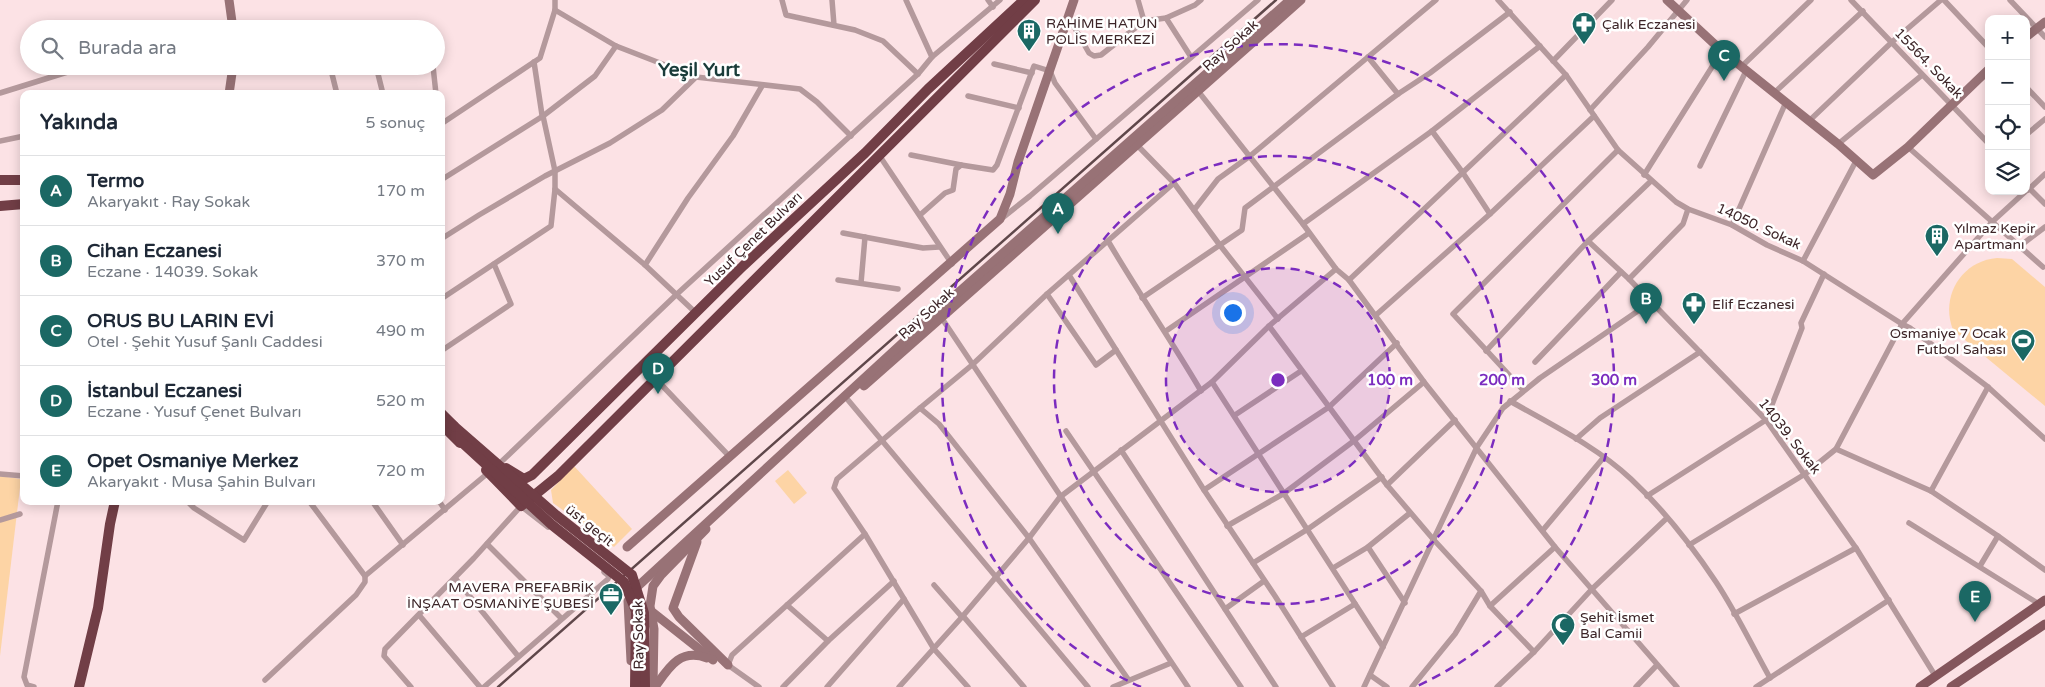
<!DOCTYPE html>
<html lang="tr">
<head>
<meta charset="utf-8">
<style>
  :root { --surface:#fff; --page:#f6f6f7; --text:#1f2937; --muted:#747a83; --line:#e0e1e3; --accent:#1b6864 }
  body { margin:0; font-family:"Varela Round",sans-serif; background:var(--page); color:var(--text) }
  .controls { position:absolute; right:15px; top:15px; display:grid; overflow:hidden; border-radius:10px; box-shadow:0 2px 12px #0003 }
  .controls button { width:45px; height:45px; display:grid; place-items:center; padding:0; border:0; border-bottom:1px solid var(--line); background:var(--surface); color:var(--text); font:25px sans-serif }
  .you { position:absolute; left:1232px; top:312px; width:18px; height:18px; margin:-12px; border:4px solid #fff; border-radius:50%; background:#1a73e8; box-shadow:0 0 0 8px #1a73e833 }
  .badge { display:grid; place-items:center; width:32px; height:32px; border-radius:50%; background:var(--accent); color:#fff; font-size:16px; font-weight:700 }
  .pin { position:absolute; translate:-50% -41px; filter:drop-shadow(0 1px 2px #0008) }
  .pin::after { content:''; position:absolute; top:26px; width:18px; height:15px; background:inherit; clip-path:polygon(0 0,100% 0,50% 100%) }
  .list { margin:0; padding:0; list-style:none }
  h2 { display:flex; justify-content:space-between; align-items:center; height:65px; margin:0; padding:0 20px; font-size:21px }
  h2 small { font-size:16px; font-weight:400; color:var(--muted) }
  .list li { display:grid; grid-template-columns:32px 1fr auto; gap:15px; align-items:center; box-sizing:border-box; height:70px; padding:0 20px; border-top:1px solid var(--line) }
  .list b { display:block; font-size:19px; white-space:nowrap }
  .list p { margin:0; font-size:16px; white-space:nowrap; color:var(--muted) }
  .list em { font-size:16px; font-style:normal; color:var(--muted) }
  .icon { flex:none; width:28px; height:28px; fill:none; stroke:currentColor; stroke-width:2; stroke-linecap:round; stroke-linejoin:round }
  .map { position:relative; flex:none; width:2045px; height:687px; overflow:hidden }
  .search { position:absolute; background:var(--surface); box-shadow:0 2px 12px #0003; left:20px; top:20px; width:425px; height:55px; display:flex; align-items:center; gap:12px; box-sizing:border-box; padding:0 18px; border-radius:28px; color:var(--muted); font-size:19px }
  .panel { position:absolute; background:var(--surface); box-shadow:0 2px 12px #0003; left:20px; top:90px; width:425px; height:415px; border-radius:10px }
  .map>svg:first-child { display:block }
  .green { fill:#fdd4a5 }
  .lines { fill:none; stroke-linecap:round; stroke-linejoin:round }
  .street { stroke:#b4999c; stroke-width:5.5 }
  .secondary { stroke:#987276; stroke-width:9 }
  .primary { stroke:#84565c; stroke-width:9 }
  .highway { stroke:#713e46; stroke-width:10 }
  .rail { stroke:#5f474a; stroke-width:2.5 }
  .highway-bridge { stroke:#713e46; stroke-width:10 }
  .ring { fill:none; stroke:#7b2cbf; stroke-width:2.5; stroke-dasharray:9 6 }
  .labels { text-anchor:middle; stroke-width:5; stroke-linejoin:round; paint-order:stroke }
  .poi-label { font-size:14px; fill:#3c2427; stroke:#fff; text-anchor:start }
  .street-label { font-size:14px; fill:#3c2427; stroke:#fff }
  .district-label { font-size:19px; font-weight:bold; fill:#1a3c3a; stroke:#fff }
  .centre { fill:#7b2cbf; stroke:#fff; stroke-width:2.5 }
  .ring-label { font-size:15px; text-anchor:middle; font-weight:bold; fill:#7b2cbf; stroke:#fff; stroke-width:5; stroke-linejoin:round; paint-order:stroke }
</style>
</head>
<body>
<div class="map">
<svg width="2045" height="687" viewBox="0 0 2045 687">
  <rect width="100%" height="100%" fill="#fce2e5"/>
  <g class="green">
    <path d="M1997,258L2012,259L2045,287V406L1953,330C1940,297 1961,261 1997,258Z"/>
    <polygon points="574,466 632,529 614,547 553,503 551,490"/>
    <polygon points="788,470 807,493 794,504 775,481"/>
    <polygon points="0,476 21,479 0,656"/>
  </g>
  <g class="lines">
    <g class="street">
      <polyline points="782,0 786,15 855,30 883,41 918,74"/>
      <polyline points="832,0 834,25"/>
      <polyline points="906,0 932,57"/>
      <polyline points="988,0 993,7"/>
      <polyline points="1138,0 1144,21"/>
      <polyline points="1498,0 1566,75 1618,150 1676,202 1688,209 1732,225 1767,245 1803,261 1902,324 1910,328 1988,387 2045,439"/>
      <polyline points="1851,0 1989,144"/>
      <polyline points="1944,0 1989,48"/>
      <polyline points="2010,0 2045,37"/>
      <polyline points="555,10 616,46 696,77 800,89 817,102 851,136"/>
      <polyline points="1068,16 1089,53 1094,56 1101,55 1144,21 1166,18 1195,5 1201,0"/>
      <polyline points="1166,18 1191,57"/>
      <polyline points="1368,57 1398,94"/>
      <polyline points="1553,61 1612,0"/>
      <polyline points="534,62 542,115"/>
      <polyline points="994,64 1032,73"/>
      <polyline points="330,66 337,94"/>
      <polyline points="376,66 383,94"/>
      <polyline points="433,66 436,94"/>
      <polyline points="1741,67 1811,0"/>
      <polyline points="2026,87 2045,107"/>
      <polyline points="1198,91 1303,224 1336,269 1349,280 1424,382 1555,547 1677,687"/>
      <polyline points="0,93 74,70 96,66"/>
      <polyline points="1774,93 1863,11"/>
      <polyline points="968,96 1019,108"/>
      <polyline points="1590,110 1648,47 1687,0"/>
      <polyline points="1809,121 1892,42 1941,0"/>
      <polyline points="441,124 540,58 555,10 555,0"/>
      <polyline points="1432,131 1463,173 1490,214"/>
      <polyline points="2026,135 2045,119"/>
      <polyline points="0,141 24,136"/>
      <polyline points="1838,144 1922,75"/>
      <polyline points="1137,145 1174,183 1219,244 1278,319"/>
      <polyline points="1908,147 2043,267"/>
      <polyline points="879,155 952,264"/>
      <polyline points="911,155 961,165"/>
      <polyline points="1700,166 1746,71"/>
      <polyline points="1644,175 1722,51"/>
      <polyline points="441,180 543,116 595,76 616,46"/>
      <polyline points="2026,185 2045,204"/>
      <polyline points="555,189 645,265 696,313"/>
      <polyline points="2028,190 2045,174"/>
      <polyline points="1194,210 1218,179 1250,156 1436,0"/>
      <polyline points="920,215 945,193 953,190 956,169 961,165 993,170 997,165 1034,66 1050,71 1055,83 1096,139"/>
      <polyline points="1001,219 1030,196 1258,0"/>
      <polyline points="1303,224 1432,131 1540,46"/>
      <polyline points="1732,225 1786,102"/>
      <polyline points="843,233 923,248 939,247"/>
      <polyline points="441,239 479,215 545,176 610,143 662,110 696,77"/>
      <path d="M1108,241C1138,292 1171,340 1201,391"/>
      <polyline points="1588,241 1629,279 1766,420 1856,548 1936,677"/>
      <polyline points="2020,246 2045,227"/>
      <polyline points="1803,261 1856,161"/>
      <polyline points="645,265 688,198 733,136 762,86"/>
      <polyline points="1069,275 1204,490 1275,596 1333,687"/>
      <polyline points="1629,279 1683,224 1688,209"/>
      <polyline points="838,280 898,289"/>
      <polyline points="1349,280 1566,75"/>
      <polyline points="861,283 865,237"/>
      <polyline points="1047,294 1096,365 1116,350"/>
      <polyline points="1142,298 1242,230 1245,208 1398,94 1430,73 1510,12"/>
      <polyline points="441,299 551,226 555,189 555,171 543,116"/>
      <polyline points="1376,315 1490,214 1594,116"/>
      <polyline points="941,317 1188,687"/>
      <polyline points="1269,326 1387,485 1433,539 1481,591 1490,606 1534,652"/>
      <polyline points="1166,331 1309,233"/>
      <polyline points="441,351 511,304 494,264"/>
      <polyline points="1486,351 1588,241 1651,181"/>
      <polyline points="1535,362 1621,272"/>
      <polyline points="656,379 729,456"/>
      <polyline points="1212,382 1383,647"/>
      <polyline points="1523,390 1453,314 1618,150"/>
      <polyline points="848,400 1088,687"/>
      <path d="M1510,401C1550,424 1596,446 1631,479C1663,509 1692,546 1716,582C1736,612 1752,646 1770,678"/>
      <polyline points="920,408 972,365 1047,294 1174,183"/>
      <polyline points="1235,415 1301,371"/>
      <polyline points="1066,431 1241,687"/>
      <polyline points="1576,439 1600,418 1700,352"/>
      <polyline points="1836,449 1931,491 1998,536 2045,570"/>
      <polyline points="1121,450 1276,687"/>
      <polyline points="500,463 677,294 918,74 932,57 1000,0"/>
      <polyline points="0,474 24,476"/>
      <polyline points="1387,485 1455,420"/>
      <polyline points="1204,490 1329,407 1397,343"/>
      <polyline points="1931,491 1988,387"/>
      <polyline points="1647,496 1766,420 1802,328 1801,323 1824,274"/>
      <polyline points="187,501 194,508 244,540 268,501"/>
      <polyline points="372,501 403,545"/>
      <polyline points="439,501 445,510"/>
      <polyline points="0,520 20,514"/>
      <polyline points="1909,523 2039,604"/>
      <polyline points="1227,526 1283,494 1355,440 1424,382"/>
      <polyline points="1543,530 1604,457"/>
      <polyline points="487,544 561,618"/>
      <polyline points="1689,545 1805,474 1836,449 1902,324 1992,222 2026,191"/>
      <polyline points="1368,547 1405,603"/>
      <polyline points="1253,563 1308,529 1382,477"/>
      <polyline points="1980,566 1998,536"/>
      <polyline points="1333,568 1368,547 1410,513"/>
      <polyline points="365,576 488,473"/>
      <polyline points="455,578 518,656"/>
      <polyline points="934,585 962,617"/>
      <polyline points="787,605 828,641"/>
      <polyline points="1490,606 1555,547"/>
      <polyline points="1225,609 1264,581"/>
      <polyline points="1734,614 1856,548"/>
      <polyline points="419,615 480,687"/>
      <polyline points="963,616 1024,687"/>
      <polyline points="1301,637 1355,604"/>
      <polyline points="1370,675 1387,687"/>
      <polyline points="265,680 356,595 365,582 365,576 309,501"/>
      <polyline points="34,687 27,685 24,677 58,501"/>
      <polyline points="411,687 384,656 385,649 474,558 521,506 548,527"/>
      <polyline points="484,687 608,579 609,576 604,572"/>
      <polyline points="759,687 728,665 732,655 865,534"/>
      <polyline points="783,687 828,641 894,581"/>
      <polyline points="827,687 904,599"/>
      <polyline points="899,687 962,617 1029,538 1060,497 1212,382 1269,326 1336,269"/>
      <polyline points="968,687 934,649 865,534 834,488 837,479 920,408 939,424 1029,538 1128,679"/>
      <polyline points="1113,687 1171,663"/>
      <polyline points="1364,687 1477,447 1503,408 1540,378 1651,302"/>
      <polyline points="1412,687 1455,634 1481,591"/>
      <polyline points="1497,687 1534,652 1592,589 1667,518"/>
      <polyline points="1636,687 1657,665"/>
      <polyline points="1756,687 1889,600"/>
    </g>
    <g class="secondary">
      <polyline points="229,0 233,29"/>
      <polyline points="1667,0 1722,51 1838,144 1873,175 1908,147 1989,69"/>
      <polyline points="2026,37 2045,22"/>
      <polyline points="229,94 233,66"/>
      <polyline points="864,386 1301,0"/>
      <polyline points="697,542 673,608 679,617 728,665"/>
      <polyline points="627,547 1000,219 1010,194 1018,162 1074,0"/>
      <polyline points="651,611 713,660"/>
      <polyline points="631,661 628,601 636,588 935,313 1290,0"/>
      <polyline points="653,687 654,629 650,606 653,586 661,575 706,529"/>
      <path d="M655,687C669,667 680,648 707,658"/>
    </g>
    <g class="primary">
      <polyline points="1920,687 2045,600"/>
      <polyline points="1951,687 2045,624"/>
    </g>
    <g class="highway">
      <polyline points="0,180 24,180"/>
      <polyline points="0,206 24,204"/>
      <polyline points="441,413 454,426"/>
      <polyline points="441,424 460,443"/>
      <polyline points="506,468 524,479 532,475 743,266 865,153 928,89 1024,0"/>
      <polyline points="486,470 521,506 558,476 1035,0"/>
      <polyline points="79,687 98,608 110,524 115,501"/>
    </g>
    <polyline class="rail" points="498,687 1276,0"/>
    <g class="highway-bridge">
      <polyline points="447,420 556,515 632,575 644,613 645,687"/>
      <polyline points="455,436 552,525 624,582 636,611 635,687"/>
    </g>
  </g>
  <circle cx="1278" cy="380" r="112" fill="#7b2cbf" fill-opacity=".12"/>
  <g class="ring">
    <circle cx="1278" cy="380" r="112"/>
    <circle cx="1278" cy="380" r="224"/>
    <path d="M1141 687A336 336 0 1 1 1415 687"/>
  </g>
  <defs>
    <symbol id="pharmacy-pin" viewBox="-11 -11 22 30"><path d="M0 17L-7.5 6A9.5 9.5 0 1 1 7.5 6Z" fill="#1b6864" stroke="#fff"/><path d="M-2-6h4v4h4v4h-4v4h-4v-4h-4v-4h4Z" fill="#fff"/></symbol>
    <symbol id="building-pin" viewBox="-11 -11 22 30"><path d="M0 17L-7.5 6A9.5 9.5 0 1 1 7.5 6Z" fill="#1b6864" stroke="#fff"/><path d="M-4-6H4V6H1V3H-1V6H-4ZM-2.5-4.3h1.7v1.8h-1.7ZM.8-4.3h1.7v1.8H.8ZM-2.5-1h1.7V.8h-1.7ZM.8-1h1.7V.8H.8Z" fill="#fff"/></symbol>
    <symbol id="stadium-pin" viewBox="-11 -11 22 30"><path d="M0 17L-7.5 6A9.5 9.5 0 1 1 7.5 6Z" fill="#1b6864" stroke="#fff"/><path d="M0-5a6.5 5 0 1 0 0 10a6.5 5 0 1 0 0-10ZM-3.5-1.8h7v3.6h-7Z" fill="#fff"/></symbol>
    <symbol id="office-pin" viewBox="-11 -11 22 30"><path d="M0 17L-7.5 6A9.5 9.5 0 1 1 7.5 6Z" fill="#1b6864" stroke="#fff"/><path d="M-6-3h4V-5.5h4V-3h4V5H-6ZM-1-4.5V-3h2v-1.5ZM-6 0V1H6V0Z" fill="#fff"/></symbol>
    <symbol id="mosque-pin" viewBox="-11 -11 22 30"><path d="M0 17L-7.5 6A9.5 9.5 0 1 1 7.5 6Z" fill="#1b6864" stroke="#fff"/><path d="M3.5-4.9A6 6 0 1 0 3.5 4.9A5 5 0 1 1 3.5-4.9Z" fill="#fff"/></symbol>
  </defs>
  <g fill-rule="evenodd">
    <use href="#pharmacy-pin" x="1570" y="10" width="28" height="38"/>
    <use href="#building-pin" x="1015" y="17" width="28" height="38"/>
    <use href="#building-pin" x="1923" y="222" width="28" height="38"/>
    <use href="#pharmacy-pin" x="1680" y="290" width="28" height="38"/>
    <use href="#stadium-pin" x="2009" y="327" width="28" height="38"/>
    <use href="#office-pin" x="597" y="581" width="28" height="38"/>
    <use href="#mosque-pin" x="1549" y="611" width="28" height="38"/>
  </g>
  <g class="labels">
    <g class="poi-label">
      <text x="1046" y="28">RAHİME HATUN<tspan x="1046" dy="16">POLİS MERKEZİ</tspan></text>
      <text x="1602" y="29">Çalık Eczanesi</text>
      <text x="1954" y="233">Yılmaz Kepir<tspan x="1954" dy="16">Apartmanı</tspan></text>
      <text x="1712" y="309">Elif Eczanesi</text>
      <text x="2006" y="338" text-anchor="end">Osmaniye 7 Ocak<tspan x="2006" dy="16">Futbol Sahası</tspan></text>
      <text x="594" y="592" text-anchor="end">MAVERA PREFABRİK<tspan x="594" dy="16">İNŞAAT OSMANİYE ŞUBESİ</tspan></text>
      <text x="1580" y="622">Şehit İsmet<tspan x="1580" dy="16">Bal Camii</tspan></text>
    </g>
    <g class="street-label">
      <text transform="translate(1230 45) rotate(-42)" y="5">Ray Sokak</text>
      <text transform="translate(1929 63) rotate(46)" y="5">15564. Sokak</text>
      <text transform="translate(1759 226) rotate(25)" y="5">14050. Sokak</text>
      <text transform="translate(753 239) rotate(-44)" y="5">Yusuf Çenet Bulvarı</text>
      <text transform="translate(926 313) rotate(-42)" y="5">Ray Sokak</text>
      <text transform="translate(1790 436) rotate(52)" y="5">14039. Sokak</text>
      <text transform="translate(590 525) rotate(39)" y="5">üst geçit</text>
      <text transform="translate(638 635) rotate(-91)" y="5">Ray Sokak</text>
    </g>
    <g class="district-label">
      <text x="699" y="76">Yeşil Yurt</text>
    </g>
  </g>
  <circle cx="1278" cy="380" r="8" class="centre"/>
  <g class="ring-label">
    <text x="1390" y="385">100 m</text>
    <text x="1502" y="385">200 m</text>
    <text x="1614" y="385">300 m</text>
  </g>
</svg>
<div class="controls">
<button>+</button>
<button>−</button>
<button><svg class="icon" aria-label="locate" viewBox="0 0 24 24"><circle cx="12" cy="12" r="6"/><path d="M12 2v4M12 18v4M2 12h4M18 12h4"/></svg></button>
<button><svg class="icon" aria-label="layers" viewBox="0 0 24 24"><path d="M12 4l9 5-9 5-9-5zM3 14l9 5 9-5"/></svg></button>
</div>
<div class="you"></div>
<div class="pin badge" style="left:1058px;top:234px">A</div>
<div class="pin badge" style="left:1646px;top:324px">B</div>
<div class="pin badge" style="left:1724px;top:81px">C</div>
<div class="pin badge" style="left:658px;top:394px">D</div>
<div class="pin badge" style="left:1975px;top:622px">E</div>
<div class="search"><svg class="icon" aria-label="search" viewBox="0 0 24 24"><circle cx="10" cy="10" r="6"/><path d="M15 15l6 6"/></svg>Burada ara</div>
<section class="panel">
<h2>Yakında<small>5 sonuç</small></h2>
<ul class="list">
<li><span class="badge">A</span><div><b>Termo</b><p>Akaryakıt · Ray Sokak</p></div><em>170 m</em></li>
<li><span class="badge">B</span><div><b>Cihan Eczanesi</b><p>Eczane · 14039. Sokak</p></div><em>370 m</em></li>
<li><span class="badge">C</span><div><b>ORUS BU LARIN EVİ</b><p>Otel · Şehit Yusuf Şanlı Caddesi</p></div><em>490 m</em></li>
<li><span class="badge">D</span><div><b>İstanbul Eczanesi</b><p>Eczane · Yusuf Çenet Bulvarı</p></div><em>520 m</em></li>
<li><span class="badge">E</span><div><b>Opet Osmaniye Merkez</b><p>Akaryakıt · Musa Şahin Bulvarı</p></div><em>720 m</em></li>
</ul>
</section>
</div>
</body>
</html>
